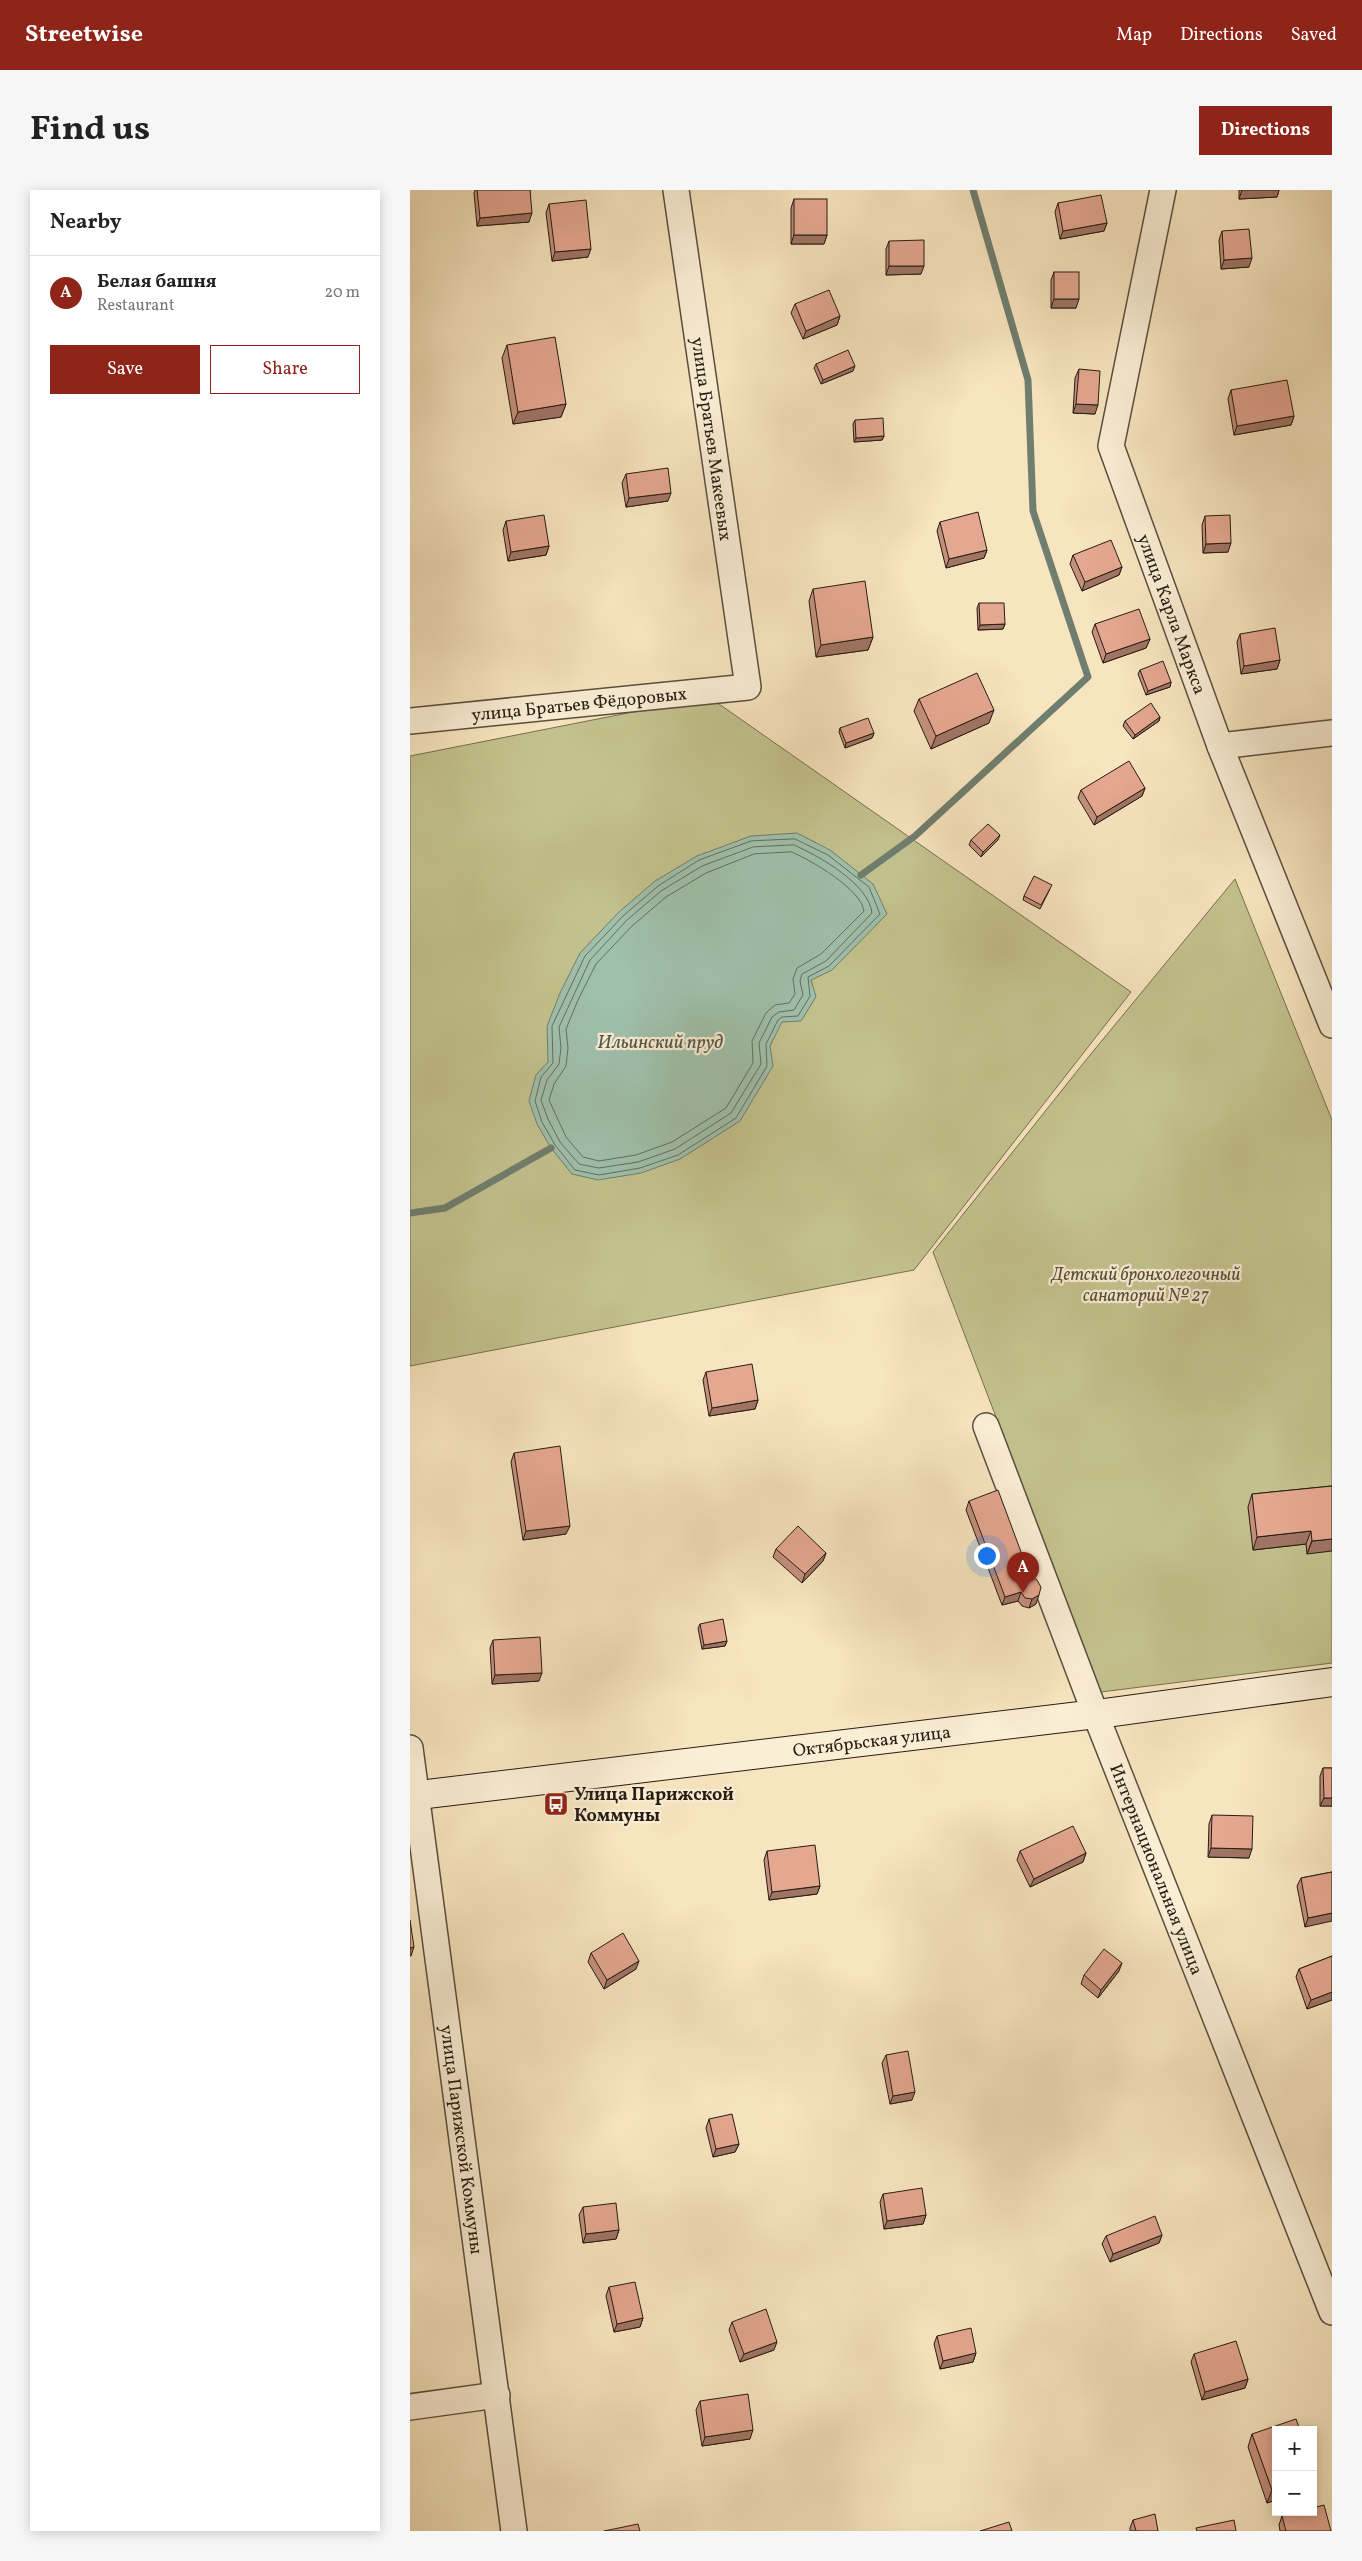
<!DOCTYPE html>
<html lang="en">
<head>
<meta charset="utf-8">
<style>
  :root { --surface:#fff; --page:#f6f6f6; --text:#222; --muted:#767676; --line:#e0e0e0; --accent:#8f2418 }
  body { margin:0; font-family:Vollkorn,serif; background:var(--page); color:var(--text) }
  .controls { position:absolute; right:15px; bottom:15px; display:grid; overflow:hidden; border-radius:0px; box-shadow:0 2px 12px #0003 }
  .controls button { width:45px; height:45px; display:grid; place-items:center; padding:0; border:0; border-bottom:1px solid var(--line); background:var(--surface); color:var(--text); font:25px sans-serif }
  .you { position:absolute; left:576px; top:1365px; width:18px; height:18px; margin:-12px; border:4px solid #fff; border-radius:50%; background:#1a73e8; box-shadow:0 0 0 8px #1a73e833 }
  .badge { display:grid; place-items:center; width:32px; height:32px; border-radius:50%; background:var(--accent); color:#fff; font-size:16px; font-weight:700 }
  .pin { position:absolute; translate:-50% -41px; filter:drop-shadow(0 1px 2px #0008) }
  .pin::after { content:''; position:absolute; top:26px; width:18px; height:15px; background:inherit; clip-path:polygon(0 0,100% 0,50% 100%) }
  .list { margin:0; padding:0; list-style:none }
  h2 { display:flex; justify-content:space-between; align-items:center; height:65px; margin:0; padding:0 20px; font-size:21px }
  h2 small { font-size:16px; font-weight:400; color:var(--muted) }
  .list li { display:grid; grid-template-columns:32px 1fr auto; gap:15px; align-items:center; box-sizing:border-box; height:75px; padding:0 20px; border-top:1px solid var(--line) }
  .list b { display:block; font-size:19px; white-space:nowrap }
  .list p { margin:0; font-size:16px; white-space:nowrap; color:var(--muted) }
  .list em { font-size:16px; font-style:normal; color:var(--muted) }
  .actions { display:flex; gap:10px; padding:15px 20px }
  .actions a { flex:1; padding:11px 0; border:1px solid var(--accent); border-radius:0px; text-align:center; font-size:18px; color:var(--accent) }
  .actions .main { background:var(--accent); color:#fff }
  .map { position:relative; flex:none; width:922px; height:2341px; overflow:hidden; border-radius:0px }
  header { display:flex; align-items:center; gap:30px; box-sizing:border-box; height:70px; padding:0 25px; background:var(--accent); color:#fff }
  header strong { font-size:24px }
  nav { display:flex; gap:28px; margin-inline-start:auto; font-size:18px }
  .intro { display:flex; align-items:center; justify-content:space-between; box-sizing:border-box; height:120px; padding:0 30px }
  h1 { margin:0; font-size:35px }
  .button { padding:12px 22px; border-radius:0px; background:var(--accent); color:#fff; font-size:18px; font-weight:700 }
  main { display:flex; gap:30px; padding:0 30px }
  aside { flex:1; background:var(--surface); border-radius:0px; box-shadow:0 2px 12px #0003 }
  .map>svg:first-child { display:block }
  .green { fill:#c3c28e; stroke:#756f50 }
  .water { fill:#9fc0ab; stroke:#6f7e6e }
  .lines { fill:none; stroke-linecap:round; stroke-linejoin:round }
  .shore { stroke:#636e5f; stroke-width:1 }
  .stream { stroke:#6f7e6e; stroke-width:7 }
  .minor-casing { stroke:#5b4e3e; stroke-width:28 }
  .secondary-casing { stroke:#271c13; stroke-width:30 }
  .minor { stroke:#faeed5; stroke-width:25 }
  .secondary { stroke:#faeed5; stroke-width:28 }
  .wall { fill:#c4907c; stroke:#271c13 }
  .shaded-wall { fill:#a07565; stroke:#271c13 }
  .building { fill:#e4a790; stroke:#271c13 }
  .labels { text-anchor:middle; stroke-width:4.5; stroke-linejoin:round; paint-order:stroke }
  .street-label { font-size:18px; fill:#271c13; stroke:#faeed5 }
  .park-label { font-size:18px; font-style:italic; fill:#564e38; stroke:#faeed5 }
  .poi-label { font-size:18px; font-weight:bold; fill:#271c13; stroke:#faeed5; text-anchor:start }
  .water-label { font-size:19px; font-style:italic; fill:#515548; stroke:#faeed5 }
</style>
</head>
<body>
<header>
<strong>Streetwise</strong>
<nav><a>Map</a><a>Directions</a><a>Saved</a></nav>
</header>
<div class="intro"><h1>Find us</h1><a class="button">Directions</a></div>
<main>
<aside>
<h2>Nearby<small></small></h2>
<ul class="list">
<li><span class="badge">A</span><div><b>Белая башня</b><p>Restaurant</p></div><em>20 m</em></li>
</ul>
<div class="actions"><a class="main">Save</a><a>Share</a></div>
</aside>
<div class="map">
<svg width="922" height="2341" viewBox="0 0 922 2341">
  <rect width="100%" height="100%" fill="#f7e5bf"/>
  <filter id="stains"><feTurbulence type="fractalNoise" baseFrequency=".004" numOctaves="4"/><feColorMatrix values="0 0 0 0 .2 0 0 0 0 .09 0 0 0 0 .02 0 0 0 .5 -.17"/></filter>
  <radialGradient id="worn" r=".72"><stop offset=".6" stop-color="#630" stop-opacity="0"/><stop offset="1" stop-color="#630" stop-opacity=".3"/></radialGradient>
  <g class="green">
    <polygon points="299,507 721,802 504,1080 0,1176 0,566"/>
    <polygon points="825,689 922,930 922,1473 691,1502 523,1062 676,870"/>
  </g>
  <polygon class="water" points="387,643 420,660 463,694 477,724 422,780 401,790 406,807 391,831 372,832 360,856 363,876 330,931 270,969 231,983 188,990 162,984 141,958 127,934 119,911 126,885 138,872 137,836 150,803 170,763 209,722 245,691 287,666 341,646"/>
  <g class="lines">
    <g class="shore">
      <polygon points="385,649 418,665 459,697 470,724 419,776 398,787 400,806 388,826 372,827 368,830 356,854 357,876 326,928 268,965 230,978 189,985 165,980 145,955 132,932 125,911 131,887 143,873 142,836 175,766 213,726 248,696 289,670 341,651"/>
      <path d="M384,655C409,666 459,694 462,723L416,771L392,784L390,791L393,805L384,820L369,822L362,827L349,853L351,874L321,923L265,959L228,972L189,978L169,974L150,952L138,929L131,910L137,890L149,874L151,858L149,837L180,770L217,730L251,701L292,676L343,657Z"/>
      <path d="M382,662C402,671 451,699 454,721L411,764L387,778L383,789L385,804L379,813L365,815L356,823L342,851L343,873L316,918L262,952L226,965L189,971L173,967L156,947L139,910L144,894L156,876L158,858L156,839L168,810L186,774L222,736L256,707L296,683L344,664Z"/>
    </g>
    <g class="stream">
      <polyline points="451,685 505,646 678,487 623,321 618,190 563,0"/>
      <polyline points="0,1023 35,1018 141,958"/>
    </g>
    <defs>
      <g id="minor">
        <path id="s1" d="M753,0L701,256L810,556L922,835"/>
        <path id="s2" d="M0,531L338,497L266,0"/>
        <polyline points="810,556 922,543"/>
        <path id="s3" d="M576,1236L685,1523L922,2122"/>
        <path id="s4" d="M0,1558L104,2341"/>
        <polyline points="0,2217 87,2205"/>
      </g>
      <g id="secondary">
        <path id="s5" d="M0,1606L703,1522L922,1492"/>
      </g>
    </defs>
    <use href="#minor" class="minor-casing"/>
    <use href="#secondary" class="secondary-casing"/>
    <use href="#minor" class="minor"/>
    <use href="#secondary" class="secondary"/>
  </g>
  <g class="wall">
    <polygon points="65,0 120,0 119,32 67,36 64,3"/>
    <polygon points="829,0 869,0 867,7 829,9"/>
    <polygon points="384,9 417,45 414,54 381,54 381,18"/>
    <polygon points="648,13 697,33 694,41 650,49 645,22"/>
    <polygon points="139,14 178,67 142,71 136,23"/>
    <polygon points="812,41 839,77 811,79 809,50"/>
    <polygon points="479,51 511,84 476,85 476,59"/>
    <polygon points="644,82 666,118 641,118 641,90"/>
    <polygon points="385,114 430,126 427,135 393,149 381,123"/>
    <polygon points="97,155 156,214 151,227 103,234 92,168"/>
    <polygon points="406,174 443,181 411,194 404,178"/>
    <polygon points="669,179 685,224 663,223 665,188"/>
    <polygon points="821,200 884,226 881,235 824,245 818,209"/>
    <polygon points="445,230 474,246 472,250 444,252 443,234"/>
    <polygon points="216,284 258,311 216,317 212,293"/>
    <polygon points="795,326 818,362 793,363 792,335"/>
    <polygon points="96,331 139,356 136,365 98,371 93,340"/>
    <polygon points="530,332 577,360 574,368 536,378 527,341"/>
    <polygon points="663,365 712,377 709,385 672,401 660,374"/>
    <polygon points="403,399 463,447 458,460 406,467 399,411"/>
    <polygon points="569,413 595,434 593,439 568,440 567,418"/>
    <polygon points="685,434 740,449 736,458 693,473 682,442"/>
    <polygon points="830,444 870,470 867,479 831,484 827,452"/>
    <polygon points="730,480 761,492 760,497 736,505 728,484"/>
    <polygon points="509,509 579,533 521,559 504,521"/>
    <polygon points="750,527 749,531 723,549 713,536 715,531"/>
    <polygon points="430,538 464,543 462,548 435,558 429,542"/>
    <polygon points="735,598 732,606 684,635 668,608 671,600"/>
    <polygon points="561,650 588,650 571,667 559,655"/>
    <polygon points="640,699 630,719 613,710 614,706"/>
    <polygon points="296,1182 348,1210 345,1219 299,1226 293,1190"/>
    <polygon points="104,1263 156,1344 113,1350 101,1272"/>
    <polygon points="922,1296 897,1364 896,1354 843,1360 838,1317 842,1304"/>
    <polygon points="559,1311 626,1414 619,1418 612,1416 608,1411 592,1415 556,1320"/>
    <polygon points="366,1359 416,1363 413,1371 392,1393 363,1367"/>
    <polygon points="290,1434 317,1451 315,1456 292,1459 288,1438"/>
    <polygon points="83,1450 129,1491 82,1494 80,1458"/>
    <polygon points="913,1578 922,1578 922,1616 910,1616 910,1586"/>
    <polygon points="802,1625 839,1668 798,1667 799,1634"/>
    <polygon points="357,1661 410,1696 407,1704 359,1710 354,1670"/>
    <polygon points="610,1661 676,1663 673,1672 620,1697 607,1670"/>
    <polygon points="922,1682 895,1737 887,1696 891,1688"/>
    <polygon points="181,1763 226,1779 194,1799 178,1772"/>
    <polygon points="922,1766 922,1810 897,1819 886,1787 889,1779"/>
    <polygon points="709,1781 688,1808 671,1794 674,1785"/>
    <polygon points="476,1865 502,1910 480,1914 472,1873"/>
    <polygon points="299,1929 329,1954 325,1962 303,1967 296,1938"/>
    <polygon points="473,2004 516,2025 513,2034 474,2039 470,2012"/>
    <polygon points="173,2017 209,2040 206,2049 173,2053 169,2025"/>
    <polygon points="752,2045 749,2053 700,2072 692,2054 696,2046"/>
    <polygon points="199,2097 233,2128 230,2137 204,2142 196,2106"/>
    <polygon points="322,2132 364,2160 330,2172 319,2140"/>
    <polygon points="527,2146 566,2163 563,2172 530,2179 524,2154"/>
    <polygon points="784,2164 838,2189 835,2198 792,2210 781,2172"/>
    <polygon points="290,2211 340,2249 292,2256 286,2220"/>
    <polygon points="842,2244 866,2310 857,2313 838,2257"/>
    <polygon points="872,2326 921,2341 870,2341 869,2335"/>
    <polygon points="723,2330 748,2341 720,2341 720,2338"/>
  </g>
  <g class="shaded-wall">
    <polygon points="832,0 869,0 867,7 829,9"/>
    <polygon points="122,23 119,32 67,36 70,28"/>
    <polygon points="697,33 694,41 650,49 653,41"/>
    <polygon points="384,45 417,45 414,54 381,54"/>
    <polygon points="181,59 178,67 142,71 145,62"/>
    <polygon points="842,68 839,77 811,79 814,70"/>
    <polygon points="479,76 514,76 511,84 476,85"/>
    <polygon points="644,109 669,109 666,118 641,118"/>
    <polygon points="430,126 427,135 393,149 396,141"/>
    <polygon points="445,176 443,181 411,194 413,190"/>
    <polygon points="156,214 151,227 103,234 108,222"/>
    <polygon points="666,214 688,215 685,224 663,223"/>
    <polygon points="884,226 881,235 824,245 827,236"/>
    <polygon points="474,246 472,250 444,252 446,248"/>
    <polygon points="261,303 258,311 216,317 219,308"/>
    <polygon points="821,353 818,362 793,363 796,354"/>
    <polygon points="139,356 136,365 98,371 101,362"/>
    <polygon points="577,360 574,368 536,378 539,369"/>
    <polygon points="712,377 709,385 672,401 675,392"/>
    <polygon points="595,434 593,439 568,440 570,435"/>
    <polygon points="463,447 458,460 406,467 411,455"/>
    <polygon points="740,449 736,458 693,473 696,464"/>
    <polygon points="870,470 867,479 831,484 834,476"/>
    <polygon points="761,492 760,497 736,505 738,501"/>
    <polygon points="584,520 579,533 521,559 526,546"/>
    <polygon points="750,527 749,531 723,549 725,545"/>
    <polygon points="464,543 462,548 435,558 436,553"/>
    <polygon points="735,598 732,606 684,635 687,627"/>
    <polygon points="590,645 588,650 571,667 573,662"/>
    <polygon points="348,1210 345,1219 299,1226 302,1218"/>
    <polygon points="160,1336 156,1344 113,1350 116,1341"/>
    <polygon points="901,1341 896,1354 843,1360 847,1347"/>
    <polygon points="922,1349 922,1361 897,1364 902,1351"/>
    <polygon points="416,1363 413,1371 392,1393 395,1384"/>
    <polygon points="611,1402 608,1411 592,1415 595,1407"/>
    <polygon points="629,1405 626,1414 619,1418 622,1409"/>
    <polygon points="317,1451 315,1456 292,1459 294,1455"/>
    <polygon points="132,1483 129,1491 82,1494 85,1485"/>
    <polygon points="914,1608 922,1608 922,1616 910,1616"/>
    <polygon points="801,1658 842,1659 839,1668 798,1667"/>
    <polygon points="676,1663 673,1672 620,1697 624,1689"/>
    <polygon points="410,1696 407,1704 359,1710 362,1702"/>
    <polygon points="922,1723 922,1731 895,1737 898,1728"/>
    <polygon points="4,1757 1,1766 0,1766 0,1758"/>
    <polygon points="229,1771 226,1779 194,1799 197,1790"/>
    <polygon points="712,1773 709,1781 688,1808 691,1800"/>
    <polygon points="922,1802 922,1810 897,1819 901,1810"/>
    <polygon points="505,1902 502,1910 480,1914 483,1906"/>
    <polygon points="329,1954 325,1962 303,1967 306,1959"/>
    <polygon points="516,2025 513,2034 474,2039 477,2031"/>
    <polygon points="209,2040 206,2049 173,2053 176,2044"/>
    <polygon points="752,2045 749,2053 700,2072 703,2064"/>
    <polygon points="233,2128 230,2137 204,2142 207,2134"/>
    <polygon points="367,2152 364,2160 330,2172 334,2164"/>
    <polygon points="566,2163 563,2172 530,2179 533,2171"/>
    <polygon points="838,2189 835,2198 792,2210 795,2202"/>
    <polygon points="343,2240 340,2249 292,2256 295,2247"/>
    <polygon points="906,2285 903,2293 903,2286"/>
    <polygon points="866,2299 866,2310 857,2313 862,2300"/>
  </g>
  <g class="building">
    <polygon points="67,0 120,0 122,23 70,28"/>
    <polygon points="691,5 697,33 653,41 648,13"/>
    <rect x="384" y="9" width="33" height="36"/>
    <polygon points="176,10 181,59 145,62 139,14"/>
    <polygon points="839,39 842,68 814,70 812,41"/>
    <polygon points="514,50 514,76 479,76 479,51"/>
    <rect x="644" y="82" width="25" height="27"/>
    <polygon points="419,100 430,126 396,141 385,114"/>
    <polygon points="145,147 156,214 108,222 97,155"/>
    <polygon points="438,160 445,176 413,190 406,174"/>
    <polygon points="669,179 690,181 688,215 666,214"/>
    <polygon points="877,190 884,226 827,236 821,200"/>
    <polygon points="473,228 474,246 446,248 445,230"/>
    <polygon points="258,278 261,303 219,308 216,284"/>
    <polygon points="568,322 577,360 539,369 530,332"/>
    <polygon points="134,325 139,356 101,362 96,331"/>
    <polygon points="820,325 821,353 796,354 795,326"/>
    <polygon points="701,350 712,377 675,392 663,365"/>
    <polygon points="455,391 463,447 411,455 403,399"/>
    <polygon points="569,413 594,413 595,434 570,435"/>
    <polygon points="729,419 740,449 696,464 685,434"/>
    <polygon points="865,438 870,470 834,476 830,444"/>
    <polygon points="753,471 761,492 738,501 730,480"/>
    <polygon points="567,483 584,520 526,546 509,509"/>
    <polygon points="741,513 750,527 725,545 715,531"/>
    <polygon points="458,528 464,543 436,553 430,538"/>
    <polygon points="719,571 735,598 687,627 671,600"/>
    <polygon points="578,634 590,645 573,662 561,650"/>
    <polygon points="624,686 642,695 631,715 614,706"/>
    <polygon points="342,1174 348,1210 302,1218 296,1182"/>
    <polygon points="150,1256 160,1336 116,1341 104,1263"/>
    <polygon points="922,1296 922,1349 902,1351 901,1341 847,1347 842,1304"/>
    <polygon points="588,1300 620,1386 627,1390 631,1397 629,1405 622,1409 615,1408 611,1402 595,1407 559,1311"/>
    <polygon points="388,1336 416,1363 395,1384 366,1359"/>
    <polygon points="313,1429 317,1451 294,1455 290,1434"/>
    <polygon points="130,1447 132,1483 85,1485 83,1450"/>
    <polygon points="913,1578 922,1578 922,1608 914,1608"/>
    <polygon points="802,1625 843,1626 842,1659 801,1658"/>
    <polygon points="663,1636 676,1663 624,1689 610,1661"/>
    <polygon points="405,1655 410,1696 362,1702 357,1661"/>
    <polygon points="922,1682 922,1723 898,1728 891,1688"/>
    <polygon points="0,1730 4,1757 0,1758"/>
    <polygon points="213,1743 229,1771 197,1790 181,1763"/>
    <polygon points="694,1759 712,1773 691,1800 674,1785"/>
    <polygon points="922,1766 922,1802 901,1810 889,1779"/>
    <polygon points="498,1861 505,1902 483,1906 476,1865"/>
    <polygon points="322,1924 329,1954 306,1959 299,1929"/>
    <polygon points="512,1998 516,2025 477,2031 473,2004"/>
    <polygon points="206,2013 209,2040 176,2044 173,2017"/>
    <polygon points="745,2026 752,2045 703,2064 696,2046"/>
    <polygon points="225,2092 233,2128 207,2134 199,2097"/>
    <polygon points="356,2119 367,2152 334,2164 322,2132"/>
    <polygon points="561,2138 566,2163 533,2171 527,2146"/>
    <polygon points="826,2151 838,2189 795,2202 784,2164"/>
    <polygon points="338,2204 343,2240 295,2247 290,2211"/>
    <polygon points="886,2229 890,2240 866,2240 866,2299 862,2300 842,2244"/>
    <polygon points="903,2277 906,2285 903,2286"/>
    <polygon points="914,2315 921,2341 876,2341 872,2326 887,2322 903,2322 903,2318"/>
    <polygon points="745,2324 748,2341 726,2341 723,2330"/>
    <polygon points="824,2330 826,2341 787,2341 786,2338"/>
    <polygon points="599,2332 602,2341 570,2341"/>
    <polygon points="228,2334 230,2341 194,2341"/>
  </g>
  <defs>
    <symbol id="bus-square" viewBox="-11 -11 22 22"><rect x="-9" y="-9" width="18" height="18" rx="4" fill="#8f2418" stroke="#faeed5"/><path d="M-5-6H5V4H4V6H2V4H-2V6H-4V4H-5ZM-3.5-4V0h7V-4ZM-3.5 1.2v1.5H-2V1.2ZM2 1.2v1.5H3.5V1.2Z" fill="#fff"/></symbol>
  </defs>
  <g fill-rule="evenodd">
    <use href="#bus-square" x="132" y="1600" width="28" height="28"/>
  </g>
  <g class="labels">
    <g class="street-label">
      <text transform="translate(302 249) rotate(82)" y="6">улица Братьев Макеевых</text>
      <text dy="6" stroke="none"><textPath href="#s1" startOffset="440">улица Карла Маркса</textPath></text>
      <text dy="6" stroke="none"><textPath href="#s2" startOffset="170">улица Братьев Фёдоровых</textPath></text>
      <text dy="6" stroke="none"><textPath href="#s5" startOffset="465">Октябрьская улица</textPath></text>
      <text dy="6" stroke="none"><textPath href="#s3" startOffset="475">Интернациональная улица</textPath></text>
      <text dy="6" stroke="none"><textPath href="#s4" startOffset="395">улица Парижской Коммуны</textPath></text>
    </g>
    <g class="park-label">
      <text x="736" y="1090">Детский бронхолегочный<tspan x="736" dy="21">санаторий № 27</tspan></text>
    </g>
    <g class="poi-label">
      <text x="164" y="1610">Улица Парижской<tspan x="164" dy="21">Коммуны</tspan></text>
    </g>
    <g class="water-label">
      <text x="250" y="858">Ильинский пруд</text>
    </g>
  </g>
  <rect width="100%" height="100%" filter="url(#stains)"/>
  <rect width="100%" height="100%" fill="url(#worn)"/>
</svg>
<div class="controls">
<button>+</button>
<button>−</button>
</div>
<div class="you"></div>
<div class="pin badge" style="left:613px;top:1403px">A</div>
</div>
</main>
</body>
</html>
